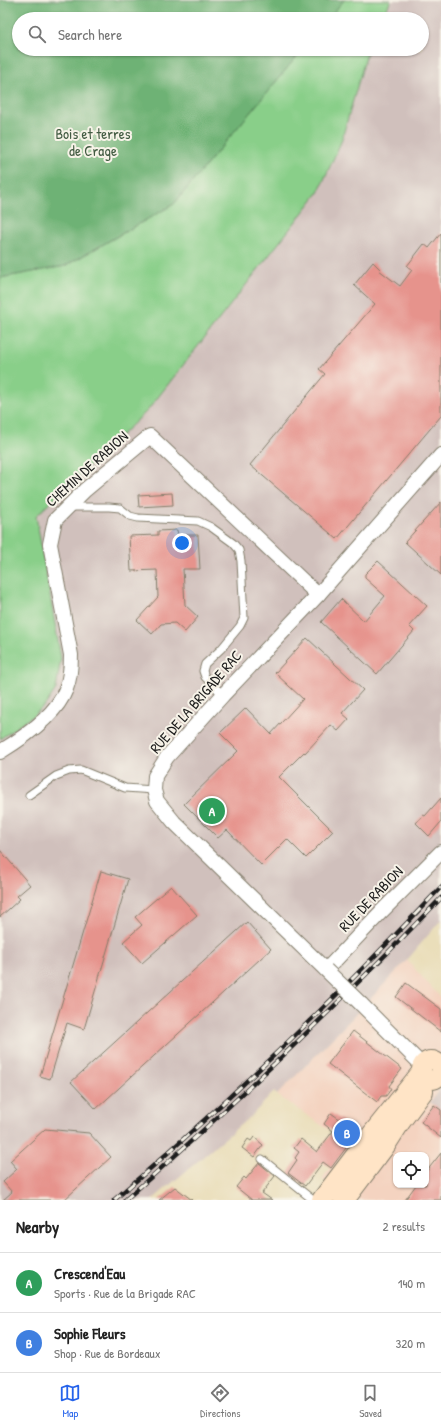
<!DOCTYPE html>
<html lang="en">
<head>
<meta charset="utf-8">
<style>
  :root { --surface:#fff; --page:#f2f2f2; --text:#222; --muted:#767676; --line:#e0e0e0; --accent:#2563eb }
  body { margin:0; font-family:"Patrick Hand",sans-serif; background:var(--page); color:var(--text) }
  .controls { position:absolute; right:12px; bottom:12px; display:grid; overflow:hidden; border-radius:8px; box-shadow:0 1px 3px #0004 }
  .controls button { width:36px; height:36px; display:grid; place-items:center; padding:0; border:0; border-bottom:1px solid var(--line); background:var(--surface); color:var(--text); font:20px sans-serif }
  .you { position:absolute; left:182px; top:543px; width:14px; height:14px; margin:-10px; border:3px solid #fff; border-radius:50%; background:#1a73e8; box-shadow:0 0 0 6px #1a73e833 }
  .badge { display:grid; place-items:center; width:26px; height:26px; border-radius:50%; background:var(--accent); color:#fff; font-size:13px; font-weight:700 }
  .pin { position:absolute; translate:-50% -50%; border:2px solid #fff; box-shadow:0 1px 4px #0006 }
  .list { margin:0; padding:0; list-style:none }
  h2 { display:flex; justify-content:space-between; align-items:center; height:52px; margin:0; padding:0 16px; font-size:17px }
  h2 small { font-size:13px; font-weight:400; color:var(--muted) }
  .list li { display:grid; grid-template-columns:26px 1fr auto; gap:12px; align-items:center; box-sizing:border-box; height:60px; padding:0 16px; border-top:1px solid var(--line) }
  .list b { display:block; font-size:15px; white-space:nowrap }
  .list p { margin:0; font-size:13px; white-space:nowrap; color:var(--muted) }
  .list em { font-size:13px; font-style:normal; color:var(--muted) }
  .icon { flex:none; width:22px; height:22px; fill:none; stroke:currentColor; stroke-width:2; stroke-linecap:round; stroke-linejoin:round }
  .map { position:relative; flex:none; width:441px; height:1200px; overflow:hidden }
  .search { position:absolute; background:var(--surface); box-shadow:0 1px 3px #0004; left:12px; right:12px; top:12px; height:44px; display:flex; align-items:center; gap:10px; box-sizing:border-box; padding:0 14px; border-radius:22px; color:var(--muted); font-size:15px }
  .sheet { height:172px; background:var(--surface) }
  nav { display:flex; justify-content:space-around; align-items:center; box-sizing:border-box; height:56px; border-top:1px solid var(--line); background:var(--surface); font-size:11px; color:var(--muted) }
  nav a { display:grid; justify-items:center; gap:2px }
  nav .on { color:var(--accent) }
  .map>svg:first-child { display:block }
  .built { fill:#f4d3c0; fill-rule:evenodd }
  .industrial { fill:#d0c0bc }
  .green { fill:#89cf89; stroke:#527652 }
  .forest { fill:#6eb275; stroke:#456748 }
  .building { fill:#e6938c }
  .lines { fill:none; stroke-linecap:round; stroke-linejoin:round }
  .service-casing { stroke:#837d6b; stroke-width:9 }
  .minor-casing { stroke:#837d6b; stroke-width:16 }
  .secondary-casing { stroke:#837d6b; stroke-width:22 }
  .service { stroke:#fff; stroke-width:7 }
  .minor { stroke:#fff; stroke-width:14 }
  .secondary { stroke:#ffe4c6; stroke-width:20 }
  .rail-casing { stroke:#1c1c1c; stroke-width:4.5 }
  .rail { stroke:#f7f3e8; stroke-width:3; stroke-dasharray:9; stroke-linecap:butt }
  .minor-bridge-casing { stroke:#837d6b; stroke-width:16; stroke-linecap:butt }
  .minor-bridge { stroke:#fff; stroke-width:14 }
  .labels { text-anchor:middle; stroke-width:4; stroke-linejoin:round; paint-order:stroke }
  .park-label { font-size:15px; fill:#425b42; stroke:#f7f3e8 }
  .street-label { font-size:15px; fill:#1c1c1c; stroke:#f7f3e8 }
</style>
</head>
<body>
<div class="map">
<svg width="441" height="1200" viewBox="0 0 441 1200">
  <rect width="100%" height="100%" fill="#f7f3e8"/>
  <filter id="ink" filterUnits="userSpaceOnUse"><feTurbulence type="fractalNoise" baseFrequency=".025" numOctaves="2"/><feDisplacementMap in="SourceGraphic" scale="8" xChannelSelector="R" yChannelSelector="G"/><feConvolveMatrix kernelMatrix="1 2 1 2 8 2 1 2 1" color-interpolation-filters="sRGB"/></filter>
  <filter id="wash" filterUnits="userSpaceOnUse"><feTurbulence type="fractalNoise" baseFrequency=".012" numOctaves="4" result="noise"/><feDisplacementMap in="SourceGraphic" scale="16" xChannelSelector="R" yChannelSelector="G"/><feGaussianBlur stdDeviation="0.9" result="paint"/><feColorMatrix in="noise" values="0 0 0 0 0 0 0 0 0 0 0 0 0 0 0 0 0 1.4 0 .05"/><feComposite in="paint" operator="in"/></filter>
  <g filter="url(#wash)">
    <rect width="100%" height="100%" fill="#eadeba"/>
    <path class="built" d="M407,960L441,998V1088L430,1102L441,1110V1200H350L322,1179L348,1143L277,1095L352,1018ZM396,1155H426V1185H396Z"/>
    <g class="industrial">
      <polygon points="391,0 441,0 441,920 407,960 352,1018 277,1095 274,1092 251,1116 152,1200 0,1200 0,739 34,715 61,658 36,516 148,410 246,285 341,142 368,49 422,49 422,19 382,19"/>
      <polygon points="441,1088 441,1110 430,1102"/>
    </g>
    <g class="green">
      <polygon points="344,0 391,0 382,19 328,19"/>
      <polygon points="303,49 368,49 341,142 318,193 148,410 36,516 61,658 56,689 46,704 34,715 0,739 0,278 65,266 174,204"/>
    </g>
    <polygon class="forest" points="0,0 344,0 328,19 19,19 19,49 303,49 174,204 65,266 0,278"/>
    <g id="blocks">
      <g class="building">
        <polygon points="441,233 441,416 337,539 250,465 325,374 319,369 375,304 354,285 373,262 380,269 379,270 400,286 412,270 407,266 424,244 429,248"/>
        <polygon points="172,493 173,505 139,507 138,495"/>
        <polygon points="441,502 441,575 405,542"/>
        <polygon points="177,530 178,535 198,535 200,569 183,569 185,605 198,617 185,632 175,623 161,624 152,634 137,620 158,597 157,570 131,571 129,536 158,535 158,531"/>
        <polygon points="378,561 427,606 409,626 414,631 377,674 321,622 341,599 364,621 385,596 365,578 365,574"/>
        <polygon points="307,638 363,690 342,713 349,719 338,731 331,725 305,753 304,752 279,777 333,831 306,858 287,839 261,865 227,830 218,838 184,804 238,751 220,733 246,708 271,734 303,699 275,673"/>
        <polygon points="441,798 441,822 429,836 416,823 423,815 425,816"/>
        <polygon points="0,850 30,885 17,896 20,899 0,917"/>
        <polygon points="101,871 128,879 84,1029 67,1023 50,1079 40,1076"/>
        <polygon points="171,886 197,915 142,963 123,942 142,925 135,917"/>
        <polygon points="247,922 271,949 96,1109 71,1082"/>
        <polygon points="406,983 441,1009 441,1032 396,997"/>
        <polygon points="353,1031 402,1069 389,1086 391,1089 386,1096 381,1096 377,1102 328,1064"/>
        <polygon points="434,1105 441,1110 441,1138 421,1122"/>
        <polygon points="331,1113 358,1132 331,1168 323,1162 305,1186 288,1173 297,1160 295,1158 299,1152 294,1148 301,1139 317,1152 333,1131 324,1124"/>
        <polygon points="45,1129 89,1133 111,1157 64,1200 3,1200 12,1192 3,1182 17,1169 10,1161"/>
        <polygon points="254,1137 263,1145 254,1157 242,1148 248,1139 251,1141"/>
        <polygon points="441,1153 441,1200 405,1200 416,1185 426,1185 426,1172"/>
        <polygon points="259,1163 275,1176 262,1193 272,1200 252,1200 236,1187 244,1177 246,1179"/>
        <polygon points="175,1187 192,1200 159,1200"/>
      </g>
    </g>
  </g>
  <g filter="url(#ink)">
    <use href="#blocks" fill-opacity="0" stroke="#837d6b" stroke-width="1"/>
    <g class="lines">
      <defs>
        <g id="service">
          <polyline points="68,507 109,507 120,508 130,516 138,518 198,521 211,527 233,543 239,550 241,561 244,618 240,626 221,649 205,664 203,671 205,677 223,695"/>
          <polyline points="29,795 56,776 69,771 81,770 125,788 154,790"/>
          <polyline points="262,1159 313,1200"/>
        </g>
        <g id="minor">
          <polyline points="441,455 318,595 223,695 167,757 155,776 154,790 157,801 174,822 326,970 381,912 441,852"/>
          <path d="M0,752C23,738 57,714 66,689C70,679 71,666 71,655L50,544L55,520L85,490L150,436L318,595"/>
          <polyline points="361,1004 423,1066"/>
        </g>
        <g id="secondary">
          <circle cx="431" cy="1070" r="9"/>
          <polyline points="322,1200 370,1137 422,1072"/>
          <polyline points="344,1200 384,1147 400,1122 423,1091"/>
        </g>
      </defs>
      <use href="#service" class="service-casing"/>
      <use href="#minor" class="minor-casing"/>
      <use href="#secondary" class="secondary-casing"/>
      <use href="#service" class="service"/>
      <use href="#minor" class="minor"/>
      <use href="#secondary" class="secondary"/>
      <defs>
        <g id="rail">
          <path d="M114,1200C228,1102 338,997 441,887"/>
          <path d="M125,1200C235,1104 340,1003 441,898"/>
        </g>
      </defs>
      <use href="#rail" class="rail-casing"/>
      <use href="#rail" class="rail"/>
      <defs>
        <polyline id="minor-bridge" points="326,970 361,1004"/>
      </defs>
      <use href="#minor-bridge" class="minor-bridge-casing"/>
      <use href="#minor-bridge" class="minor-bridge"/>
    </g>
  </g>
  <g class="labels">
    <g class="park-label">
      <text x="93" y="139">Bois et terres<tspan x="93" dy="17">de Crage</tspan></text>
    </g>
    <g class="street-label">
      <text transform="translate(87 469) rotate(-42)" y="5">CHEMIN DE RABION</text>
      <text transform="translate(196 702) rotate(-49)" y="5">RUE DE LA BRIGADE RAC</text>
      <text transform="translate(371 899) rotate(-46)" y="5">RUE DE RABION</text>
    </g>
  </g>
</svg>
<div class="controls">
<button><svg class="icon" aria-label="locate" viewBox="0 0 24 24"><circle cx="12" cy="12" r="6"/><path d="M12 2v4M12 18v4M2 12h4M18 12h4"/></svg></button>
</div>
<div class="you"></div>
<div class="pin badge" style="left:212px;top:811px;background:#2e9e5b">A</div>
<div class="pin badge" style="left:347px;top:1133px;background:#3f7fe0">B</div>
<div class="search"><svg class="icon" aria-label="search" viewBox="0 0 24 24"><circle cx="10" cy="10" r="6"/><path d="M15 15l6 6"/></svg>Search here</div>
</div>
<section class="sheet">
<h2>Nearby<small>2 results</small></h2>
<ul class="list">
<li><span class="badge" style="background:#2e9e5b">A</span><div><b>Crescend'Eau</b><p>Sports · Rue de la Brigade RAC</p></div><em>140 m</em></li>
<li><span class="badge" style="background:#3f7fe0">B</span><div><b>Sophie Fleurs</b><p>Shop · Rue de Bordeaux</p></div><em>320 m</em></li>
</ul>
</section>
<nav>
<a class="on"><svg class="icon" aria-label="map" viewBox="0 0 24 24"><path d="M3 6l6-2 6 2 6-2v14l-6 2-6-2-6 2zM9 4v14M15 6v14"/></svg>Map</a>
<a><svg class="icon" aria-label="directions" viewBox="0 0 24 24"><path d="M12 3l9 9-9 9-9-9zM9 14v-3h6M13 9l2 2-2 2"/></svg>Directions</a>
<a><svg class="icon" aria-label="saved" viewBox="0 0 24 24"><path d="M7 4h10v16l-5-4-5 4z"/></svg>Saved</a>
</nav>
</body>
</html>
